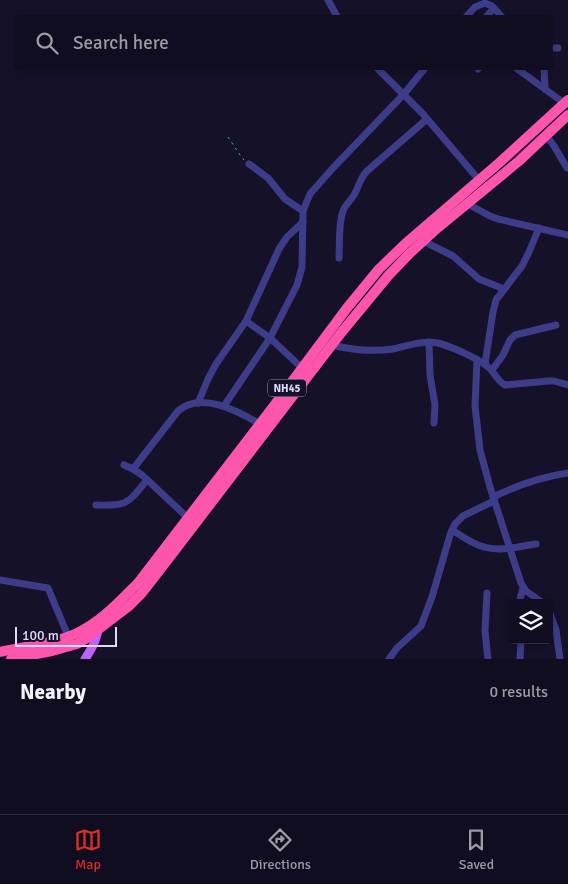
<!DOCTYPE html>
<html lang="en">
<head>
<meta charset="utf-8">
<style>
  :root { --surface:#0f0d1f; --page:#181628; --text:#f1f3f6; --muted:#9b9ca4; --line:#2f2d3d; --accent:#d93025 }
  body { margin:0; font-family:Signika,sans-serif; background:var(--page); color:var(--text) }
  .controls { position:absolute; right:15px; bottom:15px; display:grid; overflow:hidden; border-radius:5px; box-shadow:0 2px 8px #0003 }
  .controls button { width:45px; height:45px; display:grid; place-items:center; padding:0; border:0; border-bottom:1px solid var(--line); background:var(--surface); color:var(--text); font:25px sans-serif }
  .scale { position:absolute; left:15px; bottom:12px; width:102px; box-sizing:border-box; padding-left:5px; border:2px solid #dcd9ff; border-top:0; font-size:14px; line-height:18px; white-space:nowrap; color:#dcd9ff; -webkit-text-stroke:4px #141129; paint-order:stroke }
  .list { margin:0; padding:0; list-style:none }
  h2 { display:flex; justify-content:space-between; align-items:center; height:65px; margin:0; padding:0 20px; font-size:21px }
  h2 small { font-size:16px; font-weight:400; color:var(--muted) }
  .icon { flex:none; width:28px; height:28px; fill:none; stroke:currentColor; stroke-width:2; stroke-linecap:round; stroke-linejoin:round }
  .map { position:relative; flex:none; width:568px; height:659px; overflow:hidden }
  .search { position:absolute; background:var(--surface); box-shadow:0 2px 8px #0003; left:15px; right:15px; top:15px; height:55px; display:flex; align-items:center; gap:12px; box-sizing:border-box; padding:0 18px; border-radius:5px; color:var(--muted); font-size:19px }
  .sheet { height:155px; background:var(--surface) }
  nav { display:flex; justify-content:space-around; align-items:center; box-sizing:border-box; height:70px; border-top:1px solid var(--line); background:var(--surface); font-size:14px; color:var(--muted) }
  nav a { display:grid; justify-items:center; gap:2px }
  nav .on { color:var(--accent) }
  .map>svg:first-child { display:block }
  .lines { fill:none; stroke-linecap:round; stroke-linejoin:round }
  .path { stroke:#31baae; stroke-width:1; stroke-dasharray:2.5 4; stroke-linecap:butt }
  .minor { stroke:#3d3c88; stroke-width:7 }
  .major { stroke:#bf61fd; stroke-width:9 }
  .highway { stroke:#fd55ab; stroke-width:10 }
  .labels { text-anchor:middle; stroke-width:4.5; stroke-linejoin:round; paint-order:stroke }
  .shield { fill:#141129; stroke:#a09dbf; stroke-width:1 }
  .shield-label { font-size:11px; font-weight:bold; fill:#dcd9ff }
</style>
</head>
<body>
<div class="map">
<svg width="568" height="659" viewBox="0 0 568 659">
  <rect width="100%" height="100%" fill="#141129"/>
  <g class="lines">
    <polyline class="path" points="228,137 240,155 244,160"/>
    <g class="minor">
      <polyline points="328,0 338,18"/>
      <polyline points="465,18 475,7 485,3 492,6 503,18"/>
      <polyline points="485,18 494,8"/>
      <polyline points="550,48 558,48"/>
      <polyline points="377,68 423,114 479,180"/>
      <polyline points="516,68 564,103"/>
      <polyline points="544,68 545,89"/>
      <polyline points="478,69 479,68"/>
      <polyline points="546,135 554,146 567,168 568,168"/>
      <polyline points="249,164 268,178 285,199 303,211"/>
      <polyline points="466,203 490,216 498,219 568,235"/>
      <polyline points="423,241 453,256 479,279 504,289"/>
      <path d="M339,258C340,243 338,225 343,211C346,203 353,199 356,191C360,183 361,177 367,171L427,119"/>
      <polyline points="246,321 270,338 302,368"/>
      <polyline points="429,342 430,375 435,405 434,423"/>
      <path d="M332,345C352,350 372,352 393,349C407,346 423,340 438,343C450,346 477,358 487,366C494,371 497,381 505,385L548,381H554L568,385"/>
      <polyline points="477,360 475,406 480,450 490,487 521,583 526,591 543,603"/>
      <polyline points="485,364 493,312 496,300 522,266 529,252 539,228"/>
      <polyline points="492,370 503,355 510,340 515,335 556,325"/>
      <polyline points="198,403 208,379 216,364 246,321 279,249 287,237 303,222"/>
      <polyline points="224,406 270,338 297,285 302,267 303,211 310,194 332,169 404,94 425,68"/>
      <polyline points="124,465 133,469 142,475 187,517"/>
      <path d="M133,469L178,411C201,391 238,411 260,424"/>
      <path d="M493,497C518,485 540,477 568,473"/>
      <path d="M96,505C128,506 127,504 147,480"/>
      <path d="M452,530C462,536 472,544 484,547C500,552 520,546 536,544"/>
      <polyline points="0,580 48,588 68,636"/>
      <polyline points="487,593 485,631 488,659"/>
      <polyline points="519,603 523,588"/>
      <polyline points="549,611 556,630 560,659"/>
      <polyline points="389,659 397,648 421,626 432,597 450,535 455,524 463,516 494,501"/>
      <polyline points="520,659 521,640"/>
    </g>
    <path class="major" d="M85,659C91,650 98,638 98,628"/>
    <g class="highway">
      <path d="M0,652C25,646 52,644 75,634C100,623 119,602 138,583L273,407L347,308L379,269L406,243L499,163L568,100"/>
      <polyline points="11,659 52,651 77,644 87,638 129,606 142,593 166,562 341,333 388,276 409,254 434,231 519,161 568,115"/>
    </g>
  </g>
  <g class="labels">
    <rect class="shield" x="268" y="379.5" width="38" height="17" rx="4"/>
    <g class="shield-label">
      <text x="287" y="392">NH45</text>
    </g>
  </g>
</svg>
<div class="controls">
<button><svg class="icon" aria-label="layers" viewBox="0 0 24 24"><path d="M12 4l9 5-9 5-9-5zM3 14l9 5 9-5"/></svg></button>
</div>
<div class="scale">100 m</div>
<div class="search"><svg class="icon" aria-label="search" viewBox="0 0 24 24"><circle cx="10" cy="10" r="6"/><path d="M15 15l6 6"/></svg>Search here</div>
</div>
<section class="sheet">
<h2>Nearby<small>0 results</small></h2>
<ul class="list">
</ul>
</section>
<nav>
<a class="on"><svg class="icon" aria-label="map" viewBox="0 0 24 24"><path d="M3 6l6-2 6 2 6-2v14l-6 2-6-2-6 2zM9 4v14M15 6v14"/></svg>Map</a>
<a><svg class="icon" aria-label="directions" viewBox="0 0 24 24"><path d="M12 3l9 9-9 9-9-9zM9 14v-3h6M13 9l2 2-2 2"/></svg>Directions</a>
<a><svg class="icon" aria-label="saved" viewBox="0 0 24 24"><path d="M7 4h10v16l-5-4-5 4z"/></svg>Saved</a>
</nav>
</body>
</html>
